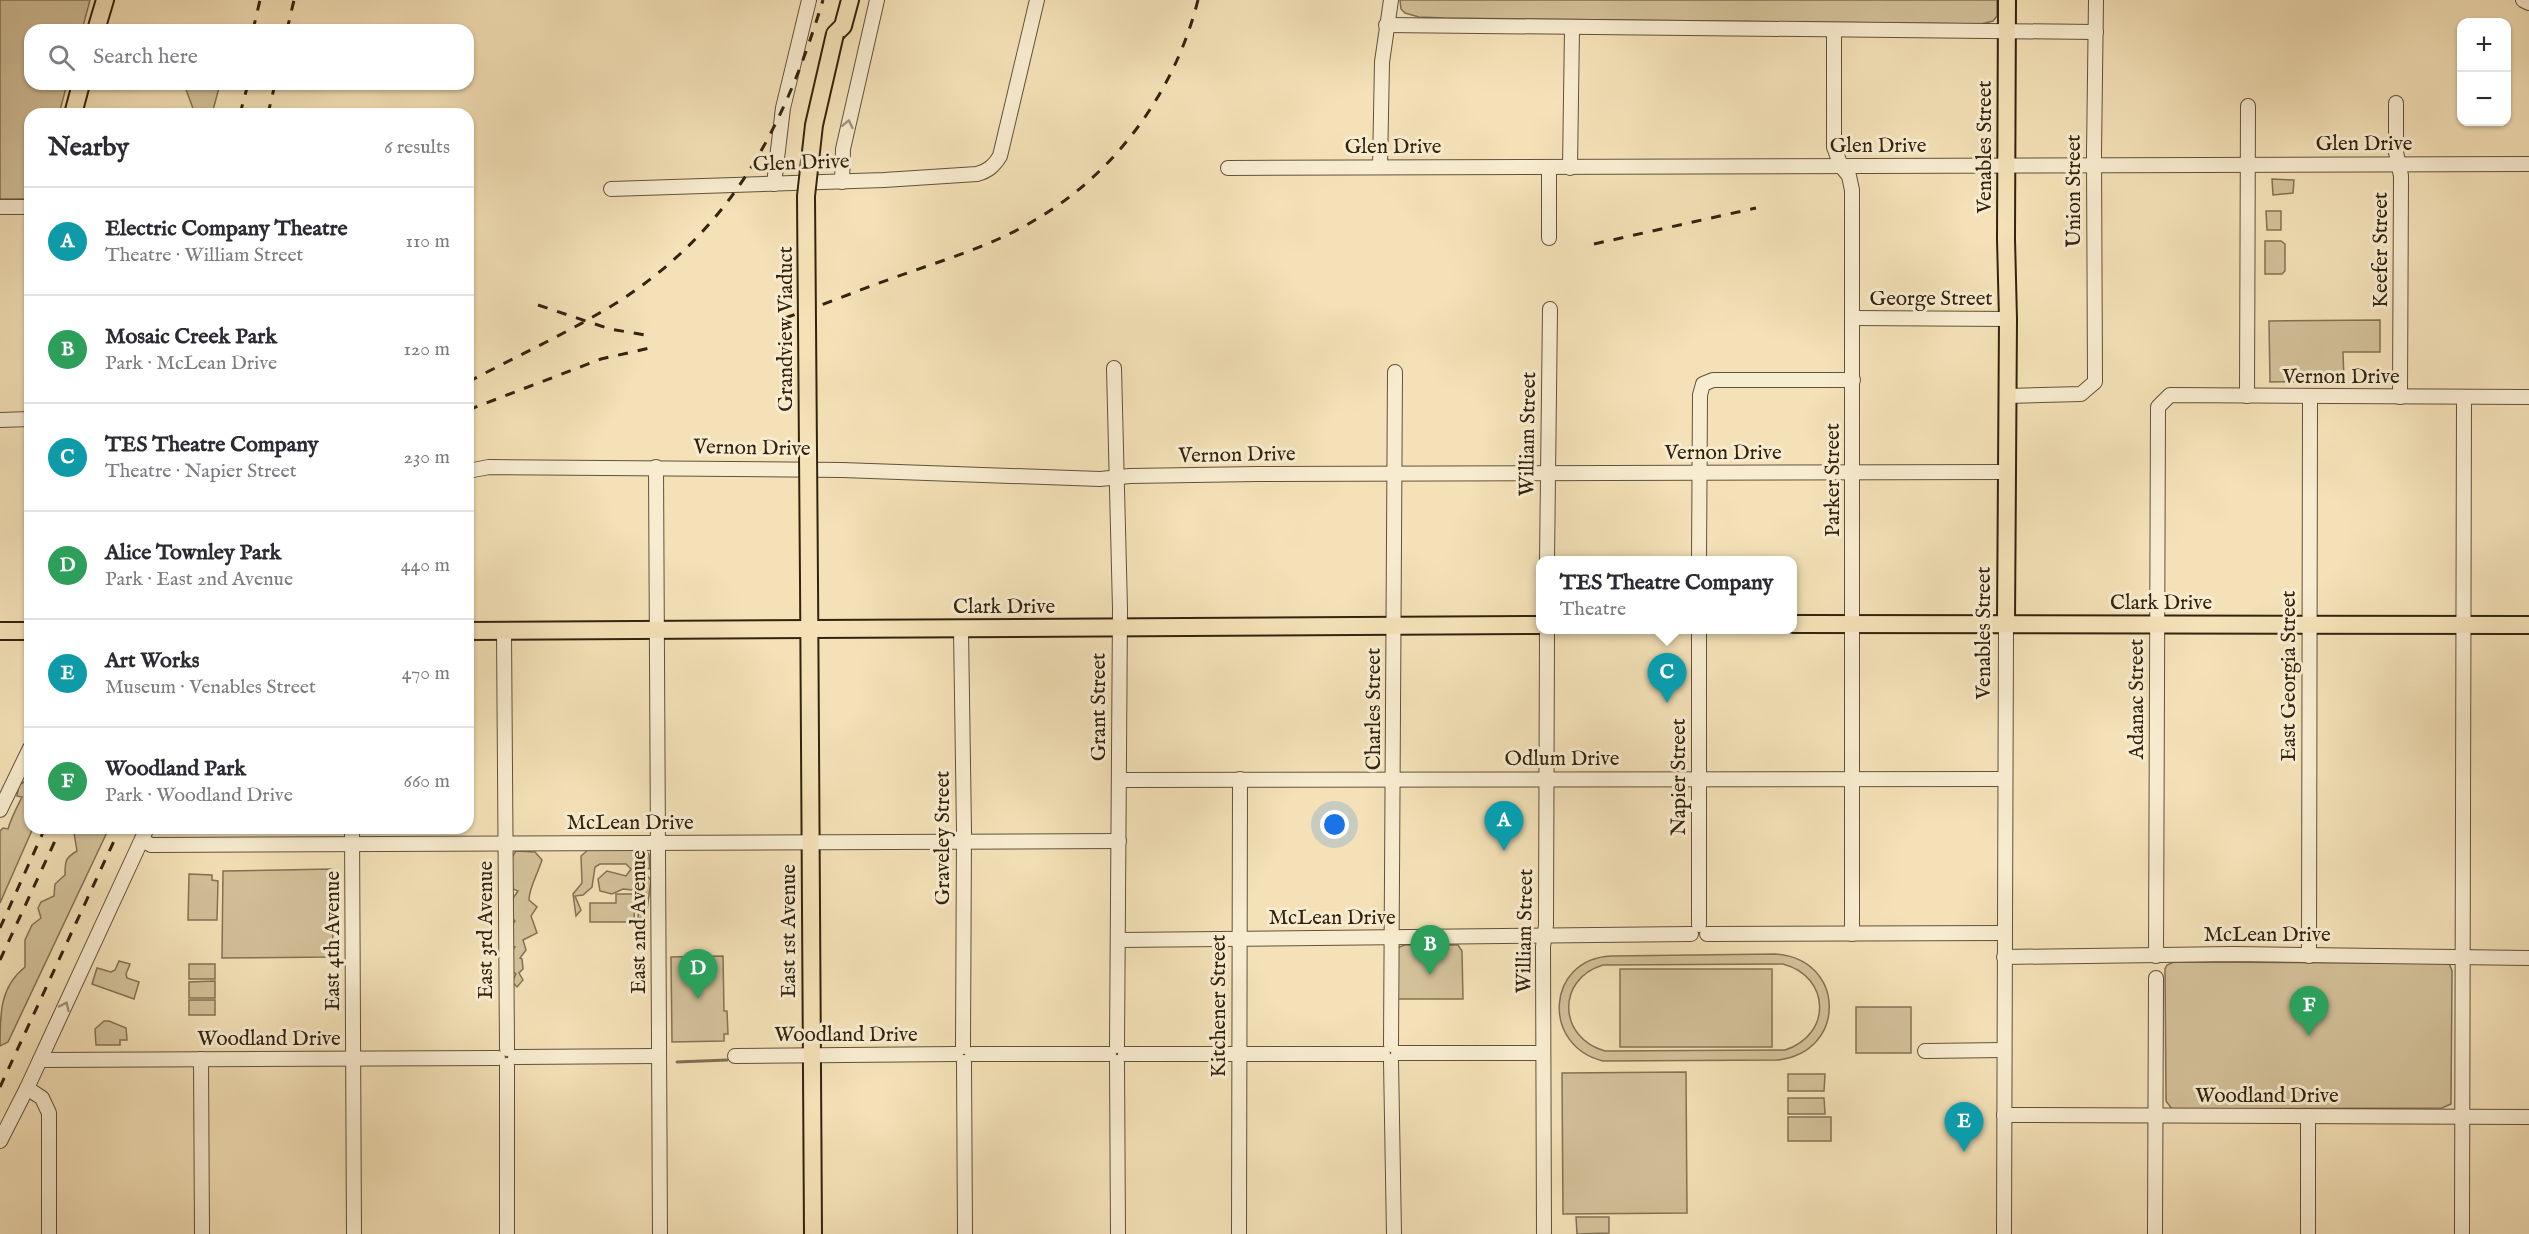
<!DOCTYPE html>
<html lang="en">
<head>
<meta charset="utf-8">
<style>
  :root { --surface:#fff; --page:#f2f2f3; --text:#2b2b33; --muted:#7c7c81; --line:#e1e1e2; --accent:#7c3aed }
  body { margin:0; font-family:"IM FELL English",serif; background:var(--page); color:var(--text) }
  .controls { position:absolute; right:18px; top:18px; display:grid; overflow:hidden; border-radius:12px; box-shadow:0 2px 4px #0004 }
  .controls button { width:54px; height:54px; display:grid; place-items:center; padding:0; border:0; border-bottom:2px solid var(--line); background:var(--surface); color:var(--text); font:30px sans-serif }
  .you { position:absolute; left:1335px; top:825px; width:21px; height:21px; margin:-15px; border:4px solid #fff; border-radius:50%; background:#1a73e8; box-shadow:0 0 0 9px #1a73e833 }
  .badge { display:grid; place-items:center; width:39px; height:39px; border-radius:50%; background:var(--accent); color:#fff; font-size:20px; font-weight:700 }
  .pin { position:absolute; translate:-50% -50px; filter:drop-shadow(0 2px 3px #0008) }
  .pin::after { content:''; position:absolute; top:32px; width:21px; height:18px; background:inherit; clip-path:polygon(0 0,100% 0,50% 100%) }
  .popup { position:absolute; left:1536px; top:556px; width:261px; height:78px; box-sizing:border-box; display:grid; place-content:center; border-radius:12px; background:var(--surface); filter:drop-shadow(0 2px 4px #0005); font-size:20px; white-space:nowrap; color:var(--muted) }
  .popup b { font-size:22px; color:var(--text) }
  .popup::after { content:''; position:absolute; left:50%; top:100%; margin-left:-12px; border:12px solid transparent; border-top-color:var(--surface) }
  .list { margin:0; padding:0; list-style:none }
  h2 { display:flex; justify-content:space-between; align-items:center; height:78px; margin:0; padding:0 24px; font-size:26px }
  h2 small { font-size:20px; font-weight:400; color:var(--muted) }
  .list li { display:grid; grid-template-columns:39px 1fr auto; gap:18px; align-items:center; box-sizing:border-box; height:108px; padding:0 24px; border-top:2px solid var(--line) }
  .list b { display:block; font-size:22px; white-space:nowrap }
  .list p { margin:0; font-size:20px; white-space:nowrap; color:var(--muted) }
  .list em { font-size:20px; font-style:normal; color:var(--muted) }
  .icon { flex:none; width:33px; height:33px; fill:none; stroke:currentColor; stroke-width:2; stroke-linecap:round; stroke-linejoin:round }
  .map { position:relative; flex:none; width:2529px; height:1234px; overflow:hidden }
  .search { position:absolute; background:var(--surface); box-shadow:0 2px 4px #0004; left:24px; top:24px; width:450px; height:66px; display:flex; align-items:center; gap:15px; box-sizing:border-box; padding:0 21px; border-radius:18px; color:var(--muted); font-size:22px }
  .panel { position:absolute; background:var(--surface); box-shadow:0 2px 4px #0004; left:24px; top:108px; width:450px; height:726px; border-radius:18px }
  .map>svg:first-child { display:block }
  .green { fill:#d3c19a; stroke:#827254; stroke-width:1.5; fill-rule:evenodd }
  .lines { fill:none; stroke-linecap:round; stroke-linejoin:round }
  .stream { stroke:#7f6e52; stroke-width:3 }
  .minor-casing { stroke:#625239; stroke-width:16 }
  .major-casing { stroke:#32230f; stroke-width:20 }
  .minor { stroke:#f8ecd0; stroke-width:14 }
  .major { stroke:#f4e1b7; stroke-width:16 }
  .rail { stroke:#32230f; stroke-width:3; stroke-dasharray:10 10; stroke-linecap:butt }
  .major-bridge-casing { stroke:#32230f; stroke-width:20; stroke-linecap:butt }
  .major-bridge { stroke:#f4e1b7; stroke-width:16 }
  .oneway { stroke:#9f9279 }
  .labels { text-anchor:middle; stroke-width:6; stroke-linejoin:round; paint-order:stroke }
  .street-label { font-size:21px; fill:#32230f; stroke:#f8ecd0 }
</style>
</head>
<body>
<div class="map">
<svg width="2529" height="1234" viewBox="0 0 2529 1234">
  <rect width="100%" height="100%" fill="#f4e1b7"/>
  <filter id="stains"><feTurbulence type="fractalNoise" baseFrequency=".00333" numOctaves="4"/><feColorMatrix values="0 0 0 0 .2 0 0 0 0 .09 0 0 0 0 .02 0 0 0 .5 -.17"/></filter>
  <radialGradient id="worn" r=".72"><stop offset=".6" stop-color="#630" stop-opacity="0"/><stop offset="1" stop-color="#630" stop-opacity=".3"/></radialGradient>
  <g class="green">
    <polygon points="0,0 90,0 82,30 30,30 30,84 67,84 59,114 30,114 30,199 0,199"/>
    <polygon points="1400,0 1997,0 1997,16 1993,21 1981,24 1445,18 1419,17 1405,13 1401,9"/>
    <polygon points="184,84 220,84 212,114 195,114"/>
    <polygon points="2272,179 2294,180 2293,193 2273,195"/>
    <polygon points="2266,211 2281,211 2281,230 2267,230"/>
    <polygon points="2265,241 2281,241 2285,244 2285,271 2282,274 2265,274"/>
    <polygon points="2380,320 2380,352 2343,352 2344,381 2270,382 2269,321"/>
    <path d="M30,778V828H33L0,903V831L3,828L8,829C11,818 17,807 22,797L17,796L19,785Z"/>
    <path d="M78,828H109L8,1042L0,1046C0,1013 0,987 25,967V940L32,925L41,918L38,908L41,902L54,896L55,884L65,875C65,861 65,858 77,851L74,833Z"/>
    <polygon points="641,847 649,854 650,869 638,866 651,880 646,917 638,918 639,908 635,894 634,922 590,922 590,903 616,903 616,894 635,894 633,890 623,889 612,894 600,891 598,879 607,871 626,876 631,869 626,864 600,864 595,867 592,887 583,895 575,896 581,910 576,916 573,894 582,883 581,856 589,849"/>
    <path d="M516,851L535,852L542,860C538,873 529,888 529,900L537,907L531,916L537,933L523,940L526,950L520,958L522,959L523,969L519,973L523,980L517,987L512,982L516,974L512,971L511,952L515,947L511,946V926L515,921L512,918L511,901L518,891L513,889L508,863Z"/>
    <polygon points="332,869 333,957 222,958 223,871"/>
    <polygon points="189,874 212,875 212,880 218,881 217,920 188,920"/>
    <polygon points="1405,945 1458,945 1462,951 1463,999 1397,999 1397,952 1399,947"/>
    <path d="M1775,954C1846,958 1848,1053 1777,1060L1603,1061C1541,1046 1546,959 1611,956ZM1783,964C1831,977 1832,1035 1785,1050L1605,1051C1558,1038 1556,979 1603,965Z"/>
    <polygon points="723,956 724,1011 727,1011 728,1034 724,1034 724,1041 672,1042 671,957"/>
    <polygon points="119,961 130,964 126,974 127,978 139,982 134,999 92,984 97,968 111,972 115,970"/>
    <polygon points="2174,962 2449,963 2452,971 2451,1104 2442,1108 2172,1109 2166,1101 2165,969 2167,965"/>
    <rect x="189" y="964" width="26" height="15"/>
    <rect x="1620" y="969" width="152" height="78"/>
    <polygon points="215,981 215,998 189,998 189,982"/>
    <rect x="189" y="1000" width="26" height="15"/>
    <rect x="1856" y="1007" width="55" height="46"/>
    <polygon points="104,1021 109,1021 126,1028 127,1040 120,1040 120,1045 96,1045 95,1029"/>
    <polygon points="1686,1072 1687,1213 1563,1214 1562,1073"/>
    <polygon points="1788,1074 1825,1074 1824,1091 1788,1091"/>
    <polygon points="1788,1098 1824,1098 1825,1114 1788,1114"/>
    <rect x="1788" y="1117" width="43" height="24"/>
    <polygon points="1576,1217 1609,1217 1609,1233 1577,1234"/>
  </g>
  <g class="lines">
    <polyline class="stream" points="677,1062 727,1060"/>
    <defs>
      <g id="minor">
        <polyline points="2523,0 2529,3"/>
        <polyline points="1386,25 2096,32"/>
        <polyline points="1834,30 1834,147 1841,166 1849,176 1852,190 1852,934"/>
        <polyline points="2396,103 2396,152 2401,176 2400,397"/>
        <polyline points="1380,167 1382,62 1391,0"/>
        <polyline points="1228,168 2529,164"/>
        <polyline points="1570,168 1572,28"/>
        <polyline points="842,182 843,149 877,0"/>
        <polyline points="774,184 783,108 809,0"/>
        <path d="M611,189L884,180L977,174C988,171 994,166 1000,156L1037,0"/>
        <polyline points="0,207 30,207"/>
        <polyline points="1549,238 1549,168"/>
        <polyline points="1853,318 2008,319"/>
        <polyline points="1114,368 1120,609 1117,1046"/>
        <polyline points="2008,396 2081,394 2095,382 2094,153 2096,0"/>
        <polyline points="2247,396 2248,106"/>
        <polyline points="0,420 30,419"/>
        <polyline points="656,467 660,1234"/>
        <polyline points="468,471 489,467 842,470 1100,479 1130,476 1257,474 2007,472"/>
        <polyline points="1547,560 1550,309"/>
        <polyline points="1699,560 1700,395 1703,384 1713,380 1853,380"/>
        <polyline points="961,629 964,831 963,1047"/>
        <polyline points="504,631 507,1049"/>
        <polyline points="1119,780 2005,779"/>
        <polyline points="0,810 30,748"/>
        <polyline points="352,828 354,1234"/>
        <polyline points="142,840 151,845 1119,841"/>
        <polyline points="1699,925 1699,630"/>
        <polyline points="1707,934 2004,933"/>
        <polyline points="1118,940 1691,934"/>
        <polyline points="2156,956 2158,407 2170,395 2529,397"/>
        <polyline points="2309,956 2310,397"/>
        <polyline points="2004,957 2233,954 2529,958"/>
        <polyline points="1391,1045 1395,372"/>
        <polyline points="1925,1051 2004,1050"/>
        <polyline points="1398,1053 1543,1053"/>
        <polyline points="972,1054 1109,1054"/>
        <polyline points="1125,1054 1383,1054"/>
        <polyline points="735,1056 956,1054"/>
        <polyline points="515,1057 659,1056"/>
        <polyline points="201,1059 202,1234"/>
        <polyline points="40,1060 498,1058"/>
        <polyline points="1391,1061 1394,1234"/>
        <polyline points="964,1062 965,1234"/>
        <polyline points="1117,1062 1118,1234"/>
        <polyline points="507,1065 507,1234"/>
        <polyline points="27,1088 42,1098 49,1113 49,1234"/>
        <polyline points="2004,1115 2529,1117"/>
        <polyline points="0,1141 27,1088 147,828"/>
        <polyline points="1239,1234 1240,779"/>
        <polyline points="1544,1234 1543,947 1546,925 1547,630"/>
        <polyline points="2004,1234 2006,624"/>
        <polyline points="2155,1234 2156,978"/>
        <polyline points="2308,1234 2308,1116"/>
        <polyline points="2462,1234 2464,397"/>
      </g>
      <g id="major">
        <polyline points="96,30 105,0"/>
        <polyline points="835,34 843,26 850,0"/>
        <polyline points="73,114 81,84"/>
        <polyline points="809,580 813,1234"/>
        <polyline points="1793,624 2529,625"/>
        <polyline points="2006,624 2008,319 2006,239 2007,0"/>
        <polyline points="0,631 30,631"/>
        <polyline points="468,631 1541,625"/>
      </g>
    </defs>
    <use href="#minor" class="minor-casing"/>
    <use href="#major" class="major-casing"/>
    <use href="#minor" class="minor"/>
    <use href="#major" class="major"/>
    <g class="rail">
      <polyline points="253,30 260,0"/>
      <polyline points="287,30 294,0"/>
      <polyline points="240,114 248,84"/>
      <polyline points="268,114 275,84"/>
      <polyline points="1594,244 1756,208"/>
      <polyline points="538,305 610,329 645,335"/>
      <path d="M785,318C823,305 859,290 896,277C943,260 992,246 1035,220C1116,173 1175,91 1198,0"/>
      <path d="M468,382C519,355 572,331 621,300C734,226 785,125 823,0"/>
      <polyline points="468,410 601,359 654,347"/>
      <polyline points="0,928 45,828"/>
      <polyline points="0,960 61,828"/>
      <polyline points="0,1087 120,828"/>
    </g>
    <defs>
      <polyline id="major-bridge" points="809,580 806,196 814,125 835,34"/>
    </defs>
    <use href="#major-bridge" class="major-bridge-casing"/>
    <use href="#major-bridge" class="major-bridge"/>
  </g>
  <defs><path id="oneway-chevron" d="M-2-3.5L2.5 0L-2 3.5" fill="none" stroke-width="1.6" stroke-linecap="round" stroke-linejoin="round" transform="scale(1.5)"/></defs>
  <g class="oneway">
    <use href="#oneway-chevron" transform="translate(848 124) rotate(-78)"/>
    <use href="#oneway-chevron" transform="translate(65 1006) rotate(-65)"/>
  </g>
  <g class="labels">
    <g class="street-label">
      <text x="2364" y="150">Glen Drive</text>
      <text x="1878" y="152">Glen Drive</text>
      <text x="1393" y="153">Glen Drive</text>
      <text transform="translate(1984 147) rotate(-90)" y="7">Venables Street</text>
      <text transform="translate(801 162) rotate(-2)" y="7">Glen Drive</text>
      <text transform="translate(2073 191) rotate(-90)" y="7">Union Street</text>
      <text transform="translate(2380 250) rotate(-90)" y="7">Keefer Street</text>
      <text x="1931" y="305">George Street</text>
      <text transform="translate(785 329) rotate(-90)" y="7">Grandview Viaduct</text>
      <text x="2341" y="383">Vernon Drive</text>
      <text transform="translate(1527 434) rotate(-89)" y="7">William Street</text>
      <text transform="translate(752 447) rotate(1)" y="7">Vernon Drive</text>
      <text x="1723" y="459">Vernon Drive</text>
      <text transform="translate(1237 454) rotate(-1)" y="7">Vernon Drive</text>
      <text transform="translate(1832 480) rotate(-90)" y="7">Parker Street</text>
      <text x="2161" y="609">Clark Drive</text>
      <text x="1004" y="613">Clark Drive</text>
      <text transform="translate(1983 633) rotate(-90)" y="7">Venables Street</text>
      <text transform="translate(2288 676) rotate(-90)" y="7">East Georgia Street</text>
      <text transform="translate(2136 699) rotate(-90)" y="7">Adanac Street</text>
      <text transform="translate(1098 707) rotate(-90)" y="7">Grant Street</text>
      <text transform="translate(1373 709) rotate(-90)" y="7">Charles Street</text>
      <text x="1562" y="765">Odlum Drive</text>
      <text transform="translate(1678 777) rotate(-90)" y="7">Napier Street</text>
      <text x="630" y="829">McLean Drive</text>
      <text transform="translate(942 838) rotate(-90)" y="7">Graveley Street</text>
      <text x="1332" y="924">McLean Drive</text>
      <text transform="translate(638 922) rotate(-90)" y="7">East 2nd Avenue</text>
      <text transform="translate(485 930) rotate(-90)" y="7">East 3rd Avenue</text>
      <text transform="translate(788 931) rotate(-90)" y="7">East 1st Avenue</text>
      <text transform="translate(1524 931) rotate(-89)" y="7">William Street</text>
      <text x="2267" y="941">McLean Drive</text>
      <text transform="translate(332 941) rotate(-90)" y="7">East 4th Avenue</text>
      <text transform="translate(1218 1006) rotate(-90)" y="7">Kitchener Street</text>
      <text x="846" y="1041">Woodland Drive</text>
      <text x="269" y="1045">Woodland Drive</text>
      <text x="2267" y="1102">Woodland Drive</text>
    </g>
  </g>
  <rect width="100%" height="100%" filter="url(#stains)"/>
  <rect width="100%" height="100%" fill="url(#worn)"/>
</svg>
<div class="controls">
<button>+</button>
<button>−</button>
</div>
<div class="you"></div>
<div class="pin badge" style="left:1504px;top:851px;background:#0f9aa8">A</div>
<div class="pin badge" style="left:1430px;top:975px;background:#2e9e5b">B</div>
<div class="pin badge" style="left:1667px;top:703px;background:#0f9aa8">C</div>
<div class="popup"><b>TES Theatre Company</b>Theatre</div>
<div class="pin badge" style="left:698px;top:999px;background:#2e9e5b">D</div>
<div class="pin badge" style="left:1964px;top:1152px;background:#0f9aa8">E</div>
<div class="pin badge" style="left:2309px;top:1036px;background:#2e9e5b">F</div>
<div class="search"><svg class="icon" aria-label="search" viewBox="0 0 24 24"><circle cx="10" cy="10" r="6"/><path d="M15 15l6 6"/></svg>Search here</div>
<section class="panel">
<h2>Nearby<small>6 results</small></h2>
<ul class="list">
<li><span class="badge" style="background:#0f9aa8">A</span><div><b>Electric Company Theatre</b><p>Theatre · William Street</p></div><em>110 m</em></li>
<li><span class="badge" style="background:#2e9e5b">B</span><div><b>Mosaic Creek Park</b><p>Park · McLean Drive</p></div><em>120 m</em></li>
<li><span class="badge" style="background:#0f9aa8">C</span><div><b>TES Theatre Company</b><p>Theatre · Napier Street</p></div><em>230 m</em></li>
<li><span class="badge" style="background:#2e9e5b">D</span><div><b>Alice Townley Park</b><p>Park · East 2nd Avenue</p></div><em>440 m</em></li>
<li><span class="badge" style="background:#0f9aa8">E</span><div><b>Art Works</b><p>Museum · Venables Street</p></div><em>470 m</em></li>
<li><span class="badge" style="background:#2e9e5b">F</span><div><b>Woodland Park</b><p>Park · Woodland Drive</p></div><em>660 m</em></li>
</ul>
</section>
</div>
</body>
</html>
